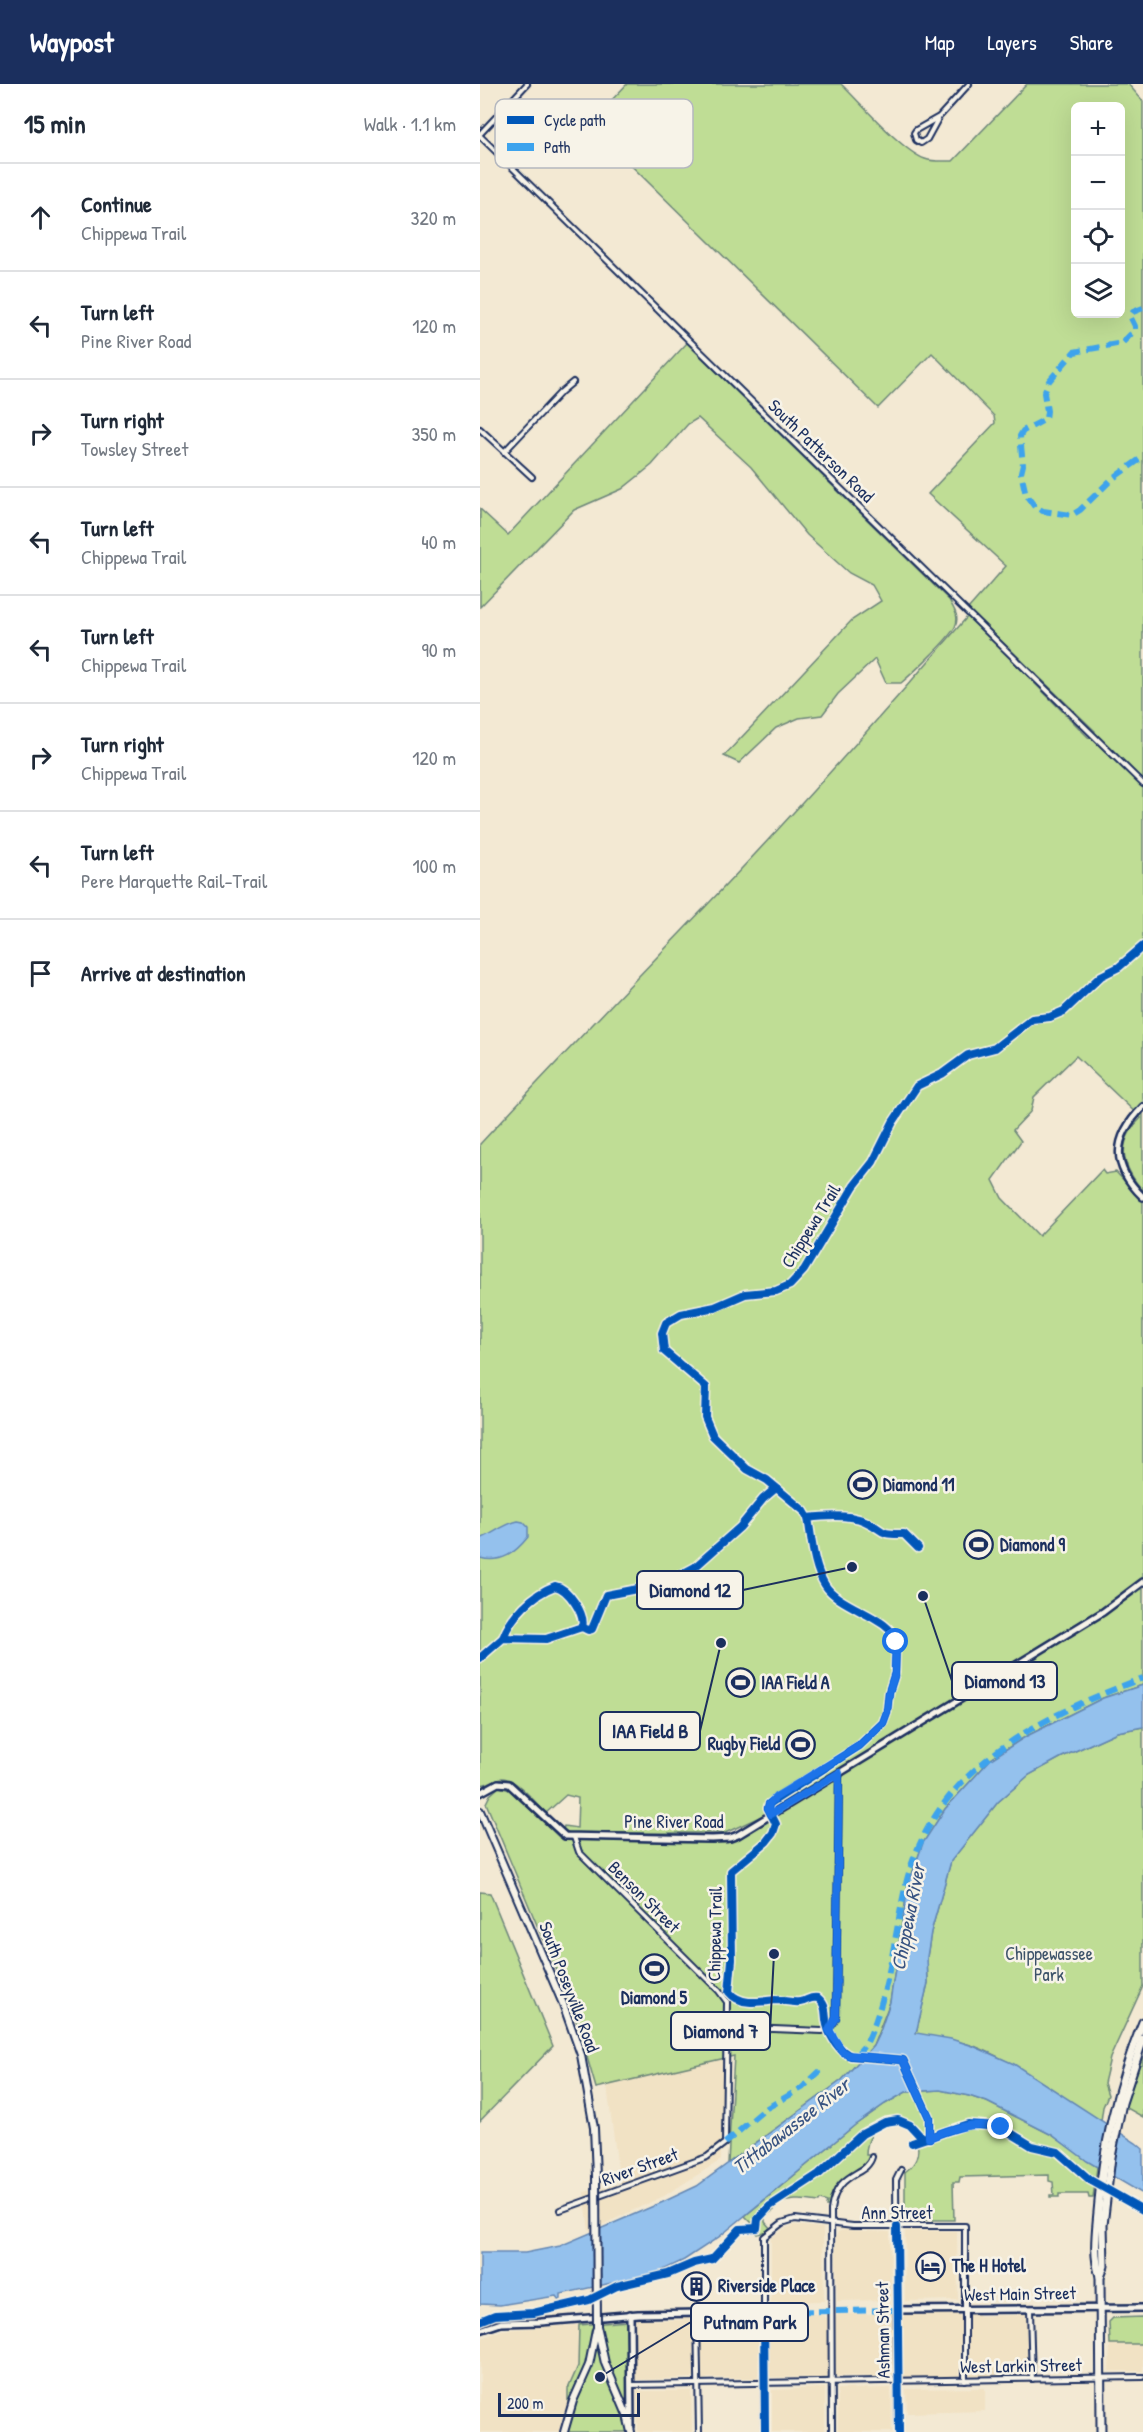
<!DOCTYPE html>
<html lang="en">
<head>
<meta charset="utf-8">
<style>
  :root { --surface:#fff; --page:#f6f6f7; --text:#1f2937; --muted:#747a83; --line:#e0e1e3; --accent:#1b2f5e }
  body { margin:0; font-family:"Patrick Hand",sans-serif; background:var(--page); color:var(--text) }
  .controls { position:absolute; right:18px; top:18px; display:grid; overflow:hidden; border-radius:9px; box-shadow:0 6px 24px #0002 }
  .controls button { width:54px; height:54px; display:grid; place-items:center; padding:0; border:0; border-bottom:2px solid var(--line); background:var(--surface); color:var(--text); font:30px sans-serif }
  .scale { position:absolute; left:18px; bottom:15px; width:142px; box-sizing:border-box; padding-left:6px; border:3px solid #1b2f5e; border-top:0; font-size:16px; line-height:21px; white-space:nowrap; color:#1b2f5e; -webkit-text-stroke:4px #f7f3e8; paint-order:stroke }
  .stop { position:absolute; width:18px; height:18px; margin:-14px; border:4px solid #1a73e8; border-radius:50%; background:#fff }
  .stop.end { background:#1a73e8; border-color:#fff; box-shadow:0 2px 6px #0008 }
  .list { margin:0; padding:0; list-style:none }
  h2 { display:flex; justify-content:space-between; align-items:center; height:78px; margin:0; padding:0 24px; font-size:26px }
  h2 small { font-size:20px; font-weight:400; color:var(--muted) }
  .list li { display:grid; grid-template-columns:39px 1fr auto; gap:18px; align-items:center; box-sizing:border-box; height:108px; padding:0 24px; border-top:2px solid var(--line) }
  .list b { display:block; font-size:22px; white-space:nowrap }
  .list p { margin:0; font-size:20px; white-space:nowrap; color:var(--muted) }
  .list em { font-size:20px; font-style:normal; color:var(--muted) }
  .icon { flex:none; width:33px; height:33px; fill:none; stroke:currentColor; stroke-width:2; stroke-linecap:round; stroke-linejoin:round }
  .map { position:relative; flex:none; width:663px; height:2348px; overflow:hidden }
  header { display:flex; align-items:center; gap:36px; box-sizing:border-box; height:84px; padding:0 30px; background:var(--accent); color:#fff }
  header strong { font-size:28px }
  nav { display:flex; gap:33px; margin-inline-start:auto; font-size:21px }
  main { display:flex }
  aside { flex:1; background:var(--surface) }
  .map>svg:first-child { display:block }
  .built { fill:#f1e2c4 }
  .green { fill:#bfdd95; stroke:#6d867a; stroke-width:1.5; fill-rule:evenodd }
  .water { fill:#94c1ed; stroke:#6487b4; stroke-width:1.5 }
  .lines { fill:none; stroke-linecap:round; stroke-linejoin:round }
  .minor-casing { stroke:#1b2f5e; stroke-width:8 }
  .tertiary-casing { stroke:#1b2f5e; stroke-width:10 }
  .secondary-casing { stroke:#1b2f5e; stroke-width:10 }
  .trunk-casing { stroke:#1b2f5e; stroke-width:11 }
  .minor { stroke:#f7f3e8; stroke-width:4 }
  .tertiary { stroke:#f7f3e8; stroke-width:5 }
  .secondary { stroke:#f7f3e8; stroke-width:6 }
  .trunk { stroke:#f7f3e8; stroke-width:7 }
  .secondary-bridge-casing { stroke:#1b2f5e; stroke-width:10; stroke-linecap:butt }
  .secondary-bridge { stroke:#f7f3e8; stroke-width:6 }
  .quiet { stroke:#3da3ed; stroke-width:6; stroke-dasharray:12 6; stroke-linecap:butt }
  .cycleway-casing { stroke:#f7f3e8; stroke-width:11 }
  .cycleway { stroke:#0057b8; stroke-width:8 }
  .route { stroke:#1a73e8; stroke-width:8 }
  .labels { text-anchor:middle; stroke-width:5; stroke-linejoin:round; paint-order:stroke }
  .street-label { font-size:18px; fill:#1b2f5e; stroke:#f7f3e8 }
  .poi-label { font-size:18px; font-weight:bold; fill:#1b2f5e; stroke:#f7f3e8; text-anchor:start }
  .park-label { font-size:18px; fill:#3c5269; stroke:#f7f3e8 }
  .water-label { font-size:20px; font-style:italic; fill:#395482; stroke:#f7f3e8 }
  .key { fill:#f7f3e8; stroke:#b5b8bf; stroke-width:1.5 }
  .key-label { font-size:16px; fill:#1b2f5e }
  .leader { fill:none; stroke:#1b2f5e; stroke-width:2 }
  .callout-dot { fill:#1b2f5e; stroke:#f7f3e8; stroke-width:2 }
  .callout { fill:#f7f3e8; stroke:#1b2f5e; stroke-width:2 }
  .callout-label { font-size:20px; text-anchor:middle; font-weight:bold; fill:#1b2f5e }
</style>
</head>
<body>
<header>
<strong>Waypost</strong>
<nav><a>Map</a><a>Layers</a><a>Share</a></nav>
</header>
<main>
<aside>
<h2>15 min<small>Walk · 1.1 km</small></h2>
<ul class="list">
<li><svg class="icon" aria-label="ahead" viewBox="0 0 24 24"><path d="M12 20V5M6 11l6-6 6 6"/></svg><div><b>Continue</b><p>Chippewa Trail</p></div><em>320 m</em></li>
<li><svg class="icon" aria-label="left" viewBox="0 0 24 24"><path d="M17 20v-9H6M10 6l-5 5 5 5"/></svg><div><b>Turn left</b><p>Pine River Road</p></div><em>120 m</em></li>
<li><svg class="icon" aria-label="right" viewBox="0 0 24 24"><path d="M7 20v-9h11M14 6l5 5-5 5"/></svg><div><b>Turn right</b><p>Towsley Street</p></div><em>350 m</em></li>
<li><svg class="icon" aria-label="left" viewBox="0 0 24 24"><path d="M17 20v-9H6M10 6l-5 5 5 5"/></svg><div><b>Turn left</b><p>Chippewa Trail</p></div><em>40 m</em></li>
<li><svg class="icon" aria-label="left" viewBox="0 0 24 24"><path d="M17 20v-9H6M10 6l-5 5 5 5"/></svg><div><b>Turn left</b><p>Chippewa Trail</p></div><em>90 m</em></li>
<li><svg class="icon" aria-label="right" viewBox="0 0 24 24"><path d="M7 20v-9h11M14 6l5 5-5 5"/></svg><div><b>Turn right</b><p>Chippewa Trail</p></div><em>120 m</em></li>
<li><svg class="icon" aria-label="left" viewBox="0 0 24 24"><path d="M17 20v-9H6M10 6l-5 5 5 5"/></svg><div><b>Turn left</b><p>Pere Marquette Rail-Trail</p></div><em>100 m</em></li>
<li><svg class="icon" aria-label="arrive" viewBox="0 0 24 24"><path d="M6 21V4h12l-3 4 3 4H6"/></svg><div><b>Arrive at destination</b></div></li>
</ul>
</aside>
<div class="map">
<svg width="663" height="2348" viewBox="0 0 663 2348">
  <rect width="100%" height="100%" fill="#f3e9d3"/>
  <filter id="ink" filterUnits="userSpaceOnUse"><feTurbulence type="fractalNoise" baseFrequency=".0167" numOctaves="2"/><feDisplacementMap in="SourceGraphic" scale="12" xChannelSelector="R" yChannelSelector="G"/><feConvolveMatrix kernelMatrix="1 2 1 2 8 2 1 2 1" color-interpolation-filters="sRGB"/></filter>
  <g filter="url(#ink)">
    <g class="built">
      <polygon points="244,1974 241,2076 184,2112 109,2147 104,2108 140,2100 127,2002"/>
      <polygon points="314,2141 343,2144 344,2217 291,2218 291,2154 304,2145"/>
      <polygon points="363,2146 410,2148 411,2216 357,2217 356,2153 358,2148"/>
      <polygon points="425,2147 477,2147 478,2216 425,2217"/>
      <polygon points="492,2228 500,2232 537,2231 542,2228 548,2229 550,2236 548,2238 548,2282 550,2285 548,2292 493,2294 488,2291 487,2233"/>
      <polygon points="425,2229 479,2229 482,2237 479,2293 426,2294 421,2291 423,2284 420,2236"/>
      <polygon points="340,2230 348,2235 348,2292 345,2294 289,2293 287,2234 292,2231"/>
      <polygon points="358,2230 412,2230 415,2238 415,2287 412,2295 408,2293 354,2292 353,2237"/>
      <polygon points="158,2232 170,2233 173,2236 202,2236 207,2232 213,2235 214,2294 153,2296 152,2239"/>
      <polygon points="224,2232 228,2232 232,2235 269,2235 276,2231 281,2235 278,2294 228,2294 224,2296 220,2294 221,2243 219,2239"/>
      <polygon points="99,2241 98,2282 88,2305 88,2321 82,2333 79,2348 0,2348 0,2255 22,2246"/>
      <polygon points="630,2260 663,2260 663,2287 629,2287"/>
      <polygon points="345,2304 345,2348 292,2348 292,2306"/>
      <polygon points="411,2304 412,2348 358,2348 358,2305"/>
      <polygon points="505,2304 505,2327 427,2329 426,2305"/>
      <polygon points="157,2307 211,2307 212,2348 158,2348"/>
    </g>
    <g class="green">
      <path d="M147,0H361C380,18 422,67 445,75C453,78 465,77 473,77L547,0H648L663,17V1107C641,1081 636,1059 661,1034L596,972L554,1013L551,1027L533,1046L541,1057L513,1096L522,1114L559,1152L622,1086L625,1090L636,1088L663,1117V1494L637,1515L284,1731L245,1749H90L83,1746L84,1742L97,1744L98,1714L86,1711L66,1729C57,1720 35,1693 22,1694C14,1695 8,1701 0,1701V1060C75,979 151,900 228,820C318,726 403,630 488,532L608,653L609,654L615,647L488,525L526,482L448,410L515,339L514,332L452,269L398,324L109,40ZM596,22H640V230H596Z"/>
      <path d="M207,259L469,516C474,525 480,533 475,543C468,556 433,589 421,599H406L395,575L358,610L342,631L319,634L296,644L259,679L244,672L372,536L401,517L392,501L369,489L327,451L271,383L218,334L208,340L172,381L142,405L94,426L0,523V425L28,451Z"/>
      <polygon points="663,1504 663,1601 623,1614 545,1653 511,1675 465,1725 443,1759 428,1802 410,1918 393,1962 362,1996 248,2079 254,1972 116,2004 95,1932 6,1719 10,1711 19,1703 30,1706 79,1753 169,1758 247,1759 352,1698 361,1696 365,1689 632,1526"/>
      <path d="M663,1643V1902L630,1974L624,1999L628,2011L623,2023L621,2037C580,2012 540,1980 494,1962C475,1955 455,1955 436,1949L448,1899L447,1873L451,1848L471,1777L518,1718L549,1691L582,1673L637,1648Z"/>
      <polygon points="0,1808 10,1809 73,1962 0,2037"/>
      <polygon points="663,1971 663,2033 645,2023"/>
      <path d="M460,2006L489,2012L507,2018L572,2051L617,2083L613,2114H609L608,2110H579V2113H570V2111H574L573,2098L569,2097V2091L480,2093L479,2098H473L474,2136H425V2088C436,2080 440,2071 437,2058L440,2057C426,2024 386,2036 386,2071H390V2077C368,2091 353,2094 349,2122H346L347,2118L340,2116L339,2118C322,2115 308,2114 292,2123L294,2126L285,2133V2138L290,2144L285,2148L277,2150V2144L265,2132L375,2041L405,2020L426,2008Z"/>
      <polygon points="663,2233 663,2260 630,2260 629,2238 633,2234"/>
      <polygon points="148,2237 148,2348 88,2348 88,2305 98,2282 99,2241"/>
    </g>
    <g class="water">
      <path d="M38,1437L43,1438L48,1443V1453C36,1468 22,1480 0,1474V1455C14,1450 23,1440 38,1437Z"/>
      <polygon points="663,1601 663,1643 637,1648 582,1673 549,1691 518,1718 471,1777 451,1848 447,1873 448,1899 436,1949 471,1955 493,1962 534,1980 656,2059 663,2065 663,2110 607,2077 572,2051 507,2018 489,2012 460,2006 426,2008 405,2020 375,2041 239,2153 204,2176 177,2189 81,2210 81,2215 79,2216 76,2212 20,2221 0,2220 0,2169 45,2169 80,2162 183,2118 217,2102 362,1996 393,1962 401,1945 410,1918 428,1802 443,1759 465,1725 511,1675 545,1653 623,1614"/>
    </g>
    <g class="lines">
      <defs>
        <g id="minor">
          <polyline points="459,33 447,55 441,59 436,56 434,49 436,46 459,33 489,0"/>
          <polyline points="0,50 47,0"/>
          <polyline points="0,52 663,700"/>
          <polyline points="0,345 52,393"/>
          <polyline points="24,368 81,308 93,298"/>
          <path d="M248,1943L342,1947C350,1945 353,1941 356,1934L359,1690"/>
          <polyline points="80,2126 227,2073 245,2059 247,1918 239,1907 99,1768 94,1753"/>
          <polyline points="417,2226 416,2096 421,2086"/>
          <polyline points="550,2226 552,2295"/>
          <polyline points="284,2228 284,2153 302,2139 315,2135 373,2142 485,2142 485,2296"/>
          <polyline points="217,2229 219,2348"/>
          <polyline points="151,2301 663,2293"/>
          <path d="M352,2348L351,2126C357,2085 386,2094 392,2073"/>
        </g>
        <g id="tertiary">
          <path d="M663,1023C632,1054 631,1082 663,1113"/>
          <polyline points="0,1709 18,1699 29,1700 85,1752 232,1755 250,1754 258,1751 623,1528 663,1498"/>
          <polyline points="150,2230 151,2342"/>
          <polyline points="0,2246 21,2239 61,2238 158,2230 284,2228 285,2348"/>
          <polyline points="419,2348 417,2226 663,2224"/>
        </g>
        <g id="secondary">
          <polyline points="0,1727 83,1920 101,1971 114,2044 116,2092"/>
          <polyline points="117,2242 125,2279 147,2331 151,2348"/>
          <polyline points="84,2348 93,2317 109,2281 116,2246"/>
        </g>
        <g id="trunk">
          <polyline points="620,2192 624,2182 623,2141 631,2073 642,2019 663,1955"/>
          <path d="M621,2348L620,2192C613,2172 616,2150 618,2128C623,2063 638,1999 663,1938"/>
        </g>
      </defs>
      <use href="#minor" class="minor-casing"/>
      <use href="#tertiary" class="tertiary-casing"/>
      <use href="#secondary" class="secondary-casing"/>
      <use href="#trunk" class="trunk-casing"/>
      <use href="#minor" class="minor"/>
      <use href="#tertiary" class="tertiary"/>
      <use href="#secondary" class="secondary"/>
      <use href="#trunk" class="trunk"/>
      <defs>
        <polyline id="secondary-bridge" points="116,2092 117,2242"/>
      </defs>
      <use href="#secondary-bridge" class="secondary-bridge-casing"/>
      <use href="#secondary-bridge" class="secondary-bridge"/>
      <g class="quiet">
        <polyline points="663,224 653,228 650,232 655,242 655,246 642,259 594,268 569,297 564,309 567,327 566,335 543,347 540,352 543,381 541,389 546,411 555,423 563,427 592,431 600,426 632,395 663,373"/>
        <path d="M376,1972C379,1967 384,1963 387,1958C409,1910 414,1855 425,1804C452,1685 559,1633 663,1594"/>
        <polyline points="245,2059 285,2025 322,2004 341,1986"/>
        <polyline points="284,2228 417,2226"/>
      </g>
      <defs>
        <g id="cycleway">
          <path d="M328,1434C344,1432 369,1430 385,1437C406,1446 396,1451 424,1450L438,1464"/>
          <path d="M23,1554C31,1532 53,1510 75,1502C88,1504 106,1531 102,1543"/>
          <polyline points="0,1574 23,1554 66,1555 102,1543 108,1546 112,1545 126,1511 167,1503 181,1495 198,1492 215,1483 260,1443 283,1415 296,1404"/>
          <path d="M449,2054V2033L423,1976L371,1972C360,1968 350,1953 347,1941C344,1930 348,1922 338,1914C330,1912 328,1917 320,1918C312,1919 303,1916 295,1916C280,1918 260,1922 249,1908L252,1876L251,1787L286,1758L293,1749L296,1740L288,1724L289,1720L379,1662L403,1639L407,1628L409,1608L415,1589L416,1558C413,1534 359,1524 345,1501C333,1482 332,1456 328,1434L324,1427L287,1396L267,1385L233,1352L225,1333L226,1303L184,1267L182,1249L186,1239L201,1230L235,1223L265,1210L296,1207L310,1201L324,1186L374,1102L393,1078L413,1038L437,1002L462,990L488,971L515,964L552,935L570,933L584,927L621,892L639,883L663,862"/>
          <polyline points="432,2059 488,2040 521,2043 552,2062 578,2068 610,2096 663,2126"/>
          <polyline points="417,2143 419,2348"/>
          <polyline points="284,2228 285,2348"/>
          <polyline points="0,2237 15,2231 53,2229 109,2216 137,2202 188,2190 214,2179 232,2175 260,2145 277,2144 278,2135 290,2122 339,2090 382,2050 405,2038 418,2036 430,2041 441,2053 449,2054"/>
        </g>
      </defs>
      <use href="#cycleway" class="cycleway-casing"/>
      <use href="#cycleway" class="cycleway"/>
    </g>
  </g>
  <g class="lines" filter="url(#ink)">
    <path class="route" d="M416,1558L415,1589L409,1608L407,1628L403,1639L379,1662L296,1713L289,1720L288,1724L291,1730L359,1689L356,1934L349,1946L362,1967L368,1971L423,1976L449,2033V2054C474,2043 493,2038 521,2043"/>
  </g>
  <defs>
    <symbol id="stadium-ring" viewBox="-11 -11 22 22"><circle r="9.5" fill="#f7f3e8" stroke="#1b2f5e" stroke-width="1.5"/><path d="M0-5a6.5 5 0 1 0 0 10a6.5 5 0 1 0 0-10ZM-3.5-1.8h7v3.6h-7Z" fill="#1b2f5e"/></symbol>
    <symbol id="hotel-ring" viewBox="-11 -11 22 22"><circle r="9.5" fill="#f7f3e8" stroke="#1b2f5e" stroke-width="1.5"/><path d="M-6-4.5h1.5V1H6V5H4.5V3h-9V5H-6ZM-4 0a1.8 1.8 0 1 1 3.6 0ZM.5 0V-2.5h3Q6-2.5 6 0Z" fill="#1b2f5e"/></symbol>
    <symbol id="building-ring" viewBox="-11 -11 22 22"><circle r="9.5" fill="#f7f3e8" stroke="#1b2f5e" stroke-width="1.5"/><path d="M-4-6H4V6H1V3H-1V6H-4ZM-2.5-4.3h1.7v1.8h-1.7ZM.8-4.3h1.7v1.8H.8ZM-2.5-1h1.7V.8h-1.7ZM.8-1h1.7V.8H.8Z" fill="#1b2f5e"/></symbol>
  </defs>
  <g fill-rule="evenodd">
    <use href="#stadium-ring" x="366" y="1384" width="33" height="33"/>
    <use href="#stadium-ring" x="482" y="1444" width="33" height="33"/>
    <use href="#stadium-ring" x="244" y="1582" width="33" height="33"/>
    <use href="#stadium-ring" x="304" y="1644" width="33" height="33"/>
    <use href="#stadium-ring" x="158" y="1868" width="33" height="33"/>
    <use href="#hotel-ring" x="434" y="2166" width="33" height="33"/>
    <use href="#building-ring" x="200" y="2186" width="33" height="33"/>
  </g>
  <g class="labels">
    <g class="street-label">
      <text transform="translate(341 367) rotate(44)" y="6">South Patterson Road</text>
      <text transform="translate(331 1142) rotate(-58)" y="6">Chippewa Trail</text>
      <text x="194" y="1744">Pine River Road</text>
      <text transform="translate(164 1813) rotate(45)" y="6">Benson Street</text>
      <text transform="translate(235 1850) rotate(-89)" y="6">Chippewa Trail</text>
      <text transform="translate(89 1903) rotate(69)" y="6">South Poseyville Road</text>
      <text transform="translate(160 2083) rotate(-20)" y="6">River Street</text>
      <text x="417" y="2135">Ann Street</text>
      <text transform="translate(540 2210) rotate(-1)" y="6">West Main Street</text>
      <text transform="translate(403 2246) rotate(-91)" y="6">Ashman Street</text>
      <text transform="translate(541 2282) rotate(-1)" y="6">West Larkin Street</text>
    </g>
    <g class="poi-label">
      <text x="403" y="1407">Diamond 11</text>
      <text x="520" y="1467">Diamond 9</text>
      <text x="281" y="1605">IAA Field A</text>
      <text x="300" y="1666" text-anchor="end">Rugby Field</text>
      <text x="174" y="1920" text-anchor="middle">Diamond 5</text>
      <text x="472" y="2188">The H Hotel</text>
      <text x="238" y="2208">Riverside Place</text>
    </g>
    <g class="park-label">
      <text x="569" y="1876">Chippewassee<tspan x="569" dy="21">Park</tspan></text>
    </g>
    <g class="water-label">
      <text transform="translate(428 1833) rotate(-79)" y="7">Chippewa River</text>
      <text transform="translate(311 2042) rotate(-38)" y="7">Tittabawassee River</text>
    </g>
  </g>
  <rect x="15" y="15" width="198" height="69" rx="9" class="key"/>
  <rect x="27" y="32" width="27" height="8" fill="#0057b8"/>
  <rect x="27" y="59" width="27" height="8" fill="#3da3ed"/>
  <g class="key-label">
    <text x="64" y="42">Cycle path</text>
    <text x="64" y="69">Path</text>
  </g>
  <path class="leader" d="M372 1483L263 1506M443 1512L472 1597M241 1559L220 1647M294 1870L290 1947M120 2293L211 2238"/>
  <g class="callout-dot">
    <circle cx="372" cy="1483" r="6"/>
    <circle cx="443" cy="1512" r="6"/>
    <circle cx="241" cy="1559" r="6"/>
    <circle cx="294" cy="1870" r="6"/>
    <circle cx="120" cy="2293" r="6"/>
  </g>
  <g class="callout">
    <rect x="157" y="1487" width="106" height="38" rx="6"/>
    <rect x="472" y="1578" width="105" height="38" rx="6"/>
    <rect x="120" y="1628" width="100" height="38" rx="6"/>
    <rect x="191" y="1928" width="99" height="38" rx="6"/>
    <rect x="211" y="2219" width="117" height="38" rx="6"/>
  </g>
  <g class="callout-label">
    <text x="210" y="1513">Diamond 12</text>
    <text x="525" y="1604">Diamond 13</text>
    <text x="170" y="1654">IAA Field B</text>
    <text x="241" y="1954">Diamond 7</text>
    <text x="270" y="2245">Putnam Park</text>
  </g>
</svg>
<div class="controls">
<button>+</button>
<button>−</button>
<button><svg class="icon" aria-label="locate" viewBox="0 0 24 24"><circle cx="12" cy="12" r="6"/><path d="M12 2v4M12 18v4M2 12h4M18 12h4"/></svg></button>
<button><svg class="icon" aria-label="layers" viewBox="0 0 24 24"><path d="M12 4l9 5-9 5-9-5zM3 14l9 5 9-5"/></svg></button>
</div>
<div class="scale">200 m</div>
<div class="stop" style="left:416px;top:1558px"></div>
<div class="stop end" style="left:521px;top:2043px"></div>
</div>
</main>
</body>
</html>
